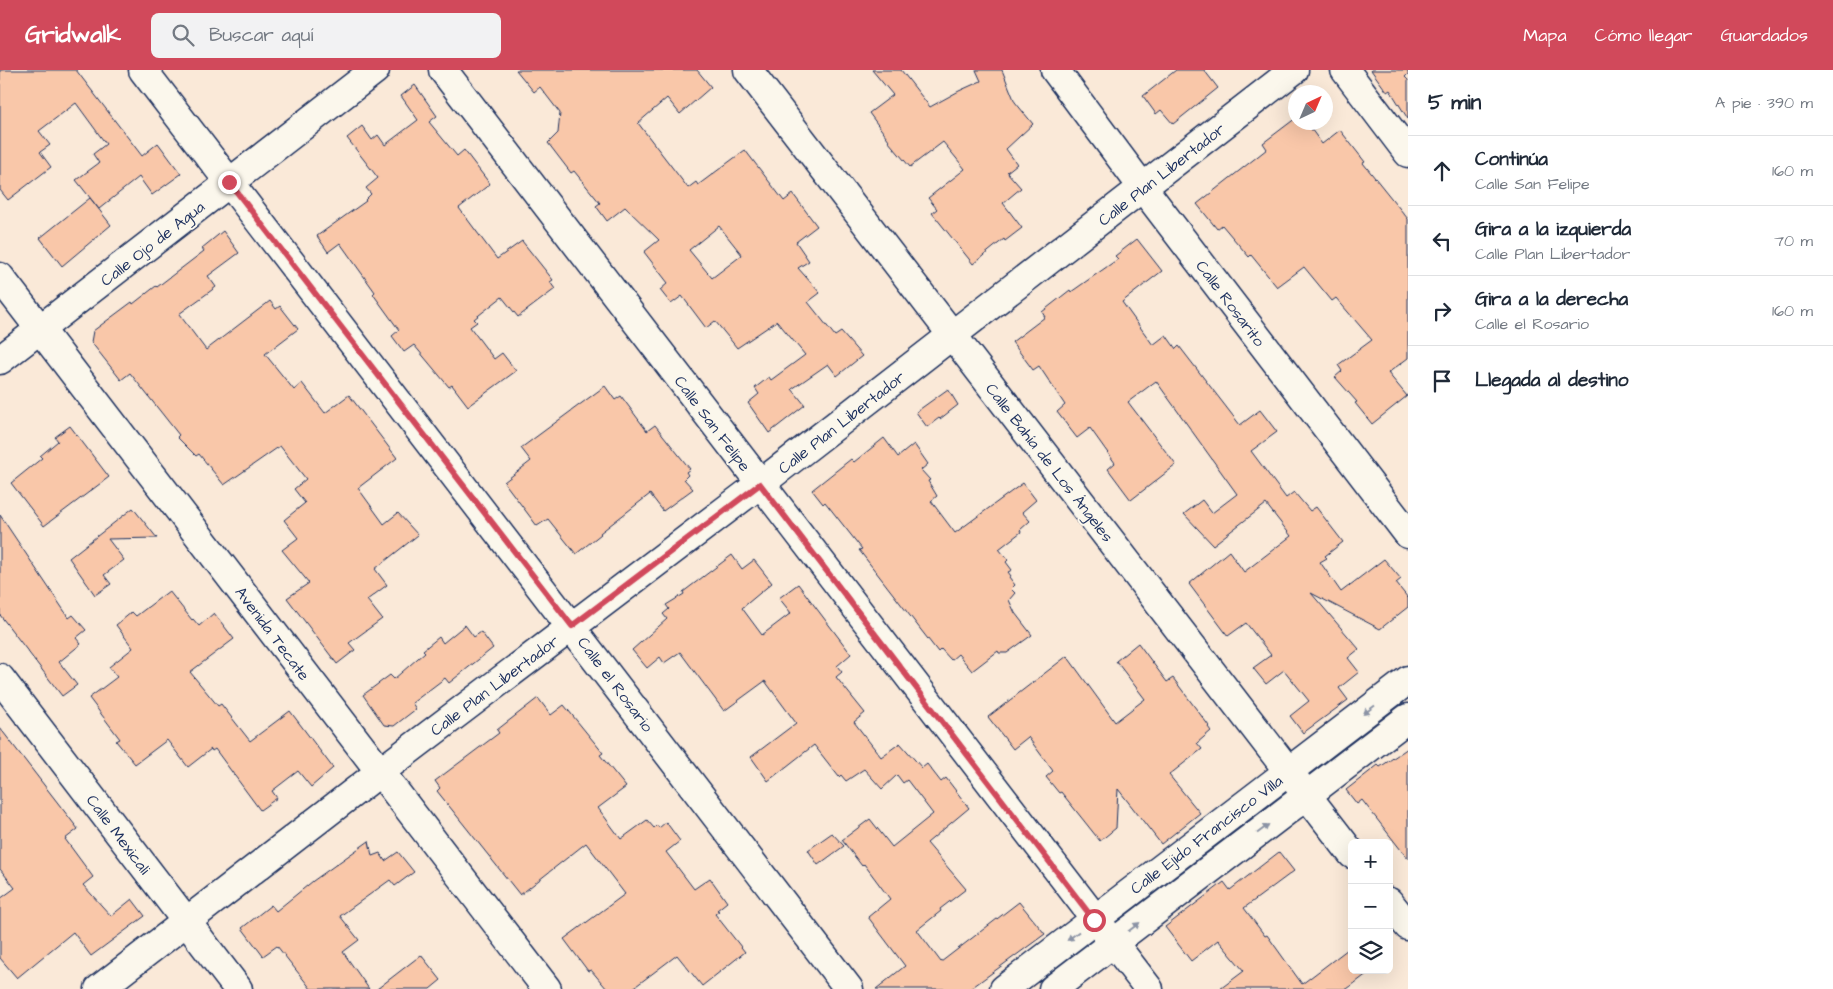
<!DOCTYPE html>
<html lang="es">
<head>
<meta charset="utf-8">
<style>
  :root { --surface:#fff; --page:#f2f2f3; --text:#1f2937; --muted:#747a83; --line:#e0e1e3; --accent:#d1495b }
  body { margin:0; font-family:"Architects Daughter",sans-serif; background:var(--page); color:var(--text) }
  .controls { position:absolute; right:15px; bottom:15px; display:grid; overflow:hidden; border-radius:8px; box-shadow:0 5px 20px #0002 }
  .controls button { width:45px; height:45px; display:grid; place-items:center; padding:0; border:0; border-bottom:1px solid var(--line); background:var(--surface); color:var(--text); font:25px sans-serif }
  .compass { position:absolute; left:1288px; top:15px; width:45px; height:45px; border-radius:50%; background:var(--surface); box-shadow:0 5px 20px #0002; rotate:44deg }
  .stop { position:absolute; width:15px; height:15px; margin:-11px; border:4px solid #d1495b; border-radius:50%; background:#fff }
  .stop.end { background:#d1495b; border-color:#fff; box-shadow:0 1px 5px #0008 }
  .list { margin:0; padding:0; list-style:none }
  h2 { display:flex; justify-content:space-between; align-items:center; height:65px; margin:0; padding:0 20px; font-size:21px }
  h2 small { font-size:16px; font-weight:400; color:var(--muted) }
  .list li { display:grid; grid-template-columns:32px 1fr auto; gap:15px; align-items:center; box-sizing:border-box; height:70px; padding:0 20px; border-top:1px solid var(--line) }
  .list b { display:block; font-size:19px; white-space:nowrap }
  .list p { margin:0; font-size:16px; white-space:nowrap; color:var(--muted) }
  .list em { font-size:16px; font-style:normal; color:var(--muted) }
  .icon { flex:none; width:28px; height:28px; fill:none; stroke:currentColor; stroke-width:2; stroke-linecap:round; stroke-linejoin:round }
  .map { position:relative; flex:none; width:1408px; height:919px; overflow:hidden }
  header { display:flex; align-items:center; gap:30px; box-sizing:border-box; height:70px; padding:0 25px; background:var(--accent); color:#fff }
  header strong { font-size:24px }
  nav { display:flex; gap:28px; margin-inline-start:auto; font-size:18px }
  .search { width:350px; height:45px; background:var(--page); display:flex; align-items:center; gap:12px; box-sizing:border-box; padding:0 18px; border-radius:8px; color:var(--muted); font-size:19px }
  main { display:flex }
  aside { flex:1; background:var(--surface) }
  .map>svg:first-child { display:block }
  .building { fill:#f9c7a9; stroke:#1b2f5e; fill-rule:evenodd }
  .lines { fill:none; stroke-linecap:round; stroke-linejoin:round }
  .minor-casing { stroke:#1b2f5e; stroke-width:31 }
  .minor { stroke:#fbf7ec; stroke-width:28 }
  .oneway { fill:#8b93a5 }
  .route { stroke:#d1495b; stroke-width:6 }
  .labels { text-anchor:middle; stroke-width:4; stroke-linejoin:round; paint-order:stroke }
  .street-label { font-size:16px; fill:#1b2f5e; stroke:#fbf7ec }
</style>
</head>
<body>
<header>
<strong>Gridwalk</strong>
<div class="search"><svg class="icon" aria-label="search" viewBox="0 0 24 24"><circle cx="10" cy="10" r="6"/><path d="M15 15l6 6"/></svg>Buscar aquí</div>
<nav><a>Mapa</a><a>Cómo llegar</a><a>Guardados</a></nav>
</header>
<main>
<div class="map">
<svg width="1408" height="919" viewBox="0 0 1408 919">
  <rect width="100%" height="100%" fill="#fae9d8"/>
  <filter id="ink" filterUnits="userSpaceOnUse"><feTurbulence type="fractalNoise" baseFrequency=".02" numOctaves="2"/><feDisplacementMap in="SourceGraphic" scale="10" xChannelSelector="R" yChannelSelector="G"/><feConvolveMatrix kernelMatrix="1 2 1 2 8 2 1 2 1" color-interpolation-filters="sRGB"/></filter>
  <g filter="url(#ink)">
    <g class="building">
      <polygon points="0,0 76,0 142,86 158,73 181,104 152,125 139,107 99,139 76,110 99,93 93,84 106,74 76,33 39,61 50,75 40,82 51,97 8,130 0,120"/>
      <path d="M516,0H697L711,17L680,44L667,28L638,53L688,118L696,112L698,115L745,80L784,131L793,124L817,156L796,172L809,191L798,198L820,223L808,232L835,266L841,262L862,286L837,306L828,294L792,319L805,335L769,363L748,333L759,324L755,318L769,307L771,310L805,285L777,251L737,278L715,251L706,258L682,226L671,234L660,220L668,213L644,182L659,170L625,137L607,151L596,136L600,133L574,101L571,103L548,73L558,63L560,43L540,17L534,22ZM719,156L742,185L712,208L689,180Z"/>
      <polygon points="872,0 901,0 930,37 959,21 981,11 976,0 1002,0 1015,32 1033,54 1006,79 1017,94 1007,102 1021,118 1003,133 1022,158 1005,171 1004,169 973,194 932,143 937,139 928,128 965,99 943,72 910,97 888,71 889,70 869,43 893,25"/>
      <polygon points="1176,0 1204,0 1218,18 1173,54 1161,40 1156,44 1143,26"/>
      <polygon points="1371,0 1408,0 1408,4 1405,7 1408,10 1408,49 1390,20 1387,22"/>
      <polygon points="415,15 437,46 429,52 457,86 464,80 490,114 459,138 497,189 522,171 553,210 550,212 555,219 518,247 502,227 474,249 477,252 470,257 494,289 502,283 516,301 468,336 452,315 449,317 414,275 404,282 392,266 399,260 373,224 375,222 340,173 328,182 317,166 366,131 365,130 371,124 366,118 378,108 347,68 362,56 372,70 378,65 385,75 418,50 401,26"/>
      <polygon points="1296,48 1296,52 1306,52 1322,74 1340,60 1365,92 1363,93 1408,149 1408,288 1388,303 1407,326 1372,354 1355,333 1357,332 1335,307 1342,301 1338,295 1372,270 1336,228 1332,231 1304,197 1277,217 1251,185 1249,187 1222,155 1217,159 1197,134 1267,79 1263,73"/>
      <polygon points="90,128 111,155 62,196 40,168"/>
      <polygon points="223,161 239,183 208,206 216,217 179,244 206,280 270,231 276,239 280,236 298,259 265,284 294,320 302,313 325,343 349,325 397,388 358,418 384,454 398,443 418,465 375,499 387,515 367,530 382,549 349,573 355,580 337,594 287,528 309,513 282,480 298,468 284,450 305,433 294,419 306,409 280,376 224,415 199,384 196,386 177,367 179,365 130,303 121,310 91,272 93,261 132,232 133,234 156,216 157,217 204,181 202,178"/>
      <polygon points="1137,169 1162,201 1122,232 1153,275 1166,265 1176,279 1179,276 1240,355 1260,340 1277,362 1251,381 1286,428 1294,422 1310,441 1316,437 1343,472 1325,486 1327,488 1320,492 1341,522 1384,489 1401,509 1396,513 1408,528 1408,537 1380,559 1311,523 1359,579 1348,588 1359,602 1339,618 1348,630 1303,663 1290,646 1309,631 1284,600 1266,614 1253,598 1271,585 1246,553 1228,566 1189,514 1229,481 1244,502 1291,466 1266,434 1213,475 1184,444 1202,430 1212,443 1237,424 1156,311 1128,332 1176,395 1131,430 1108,399 1115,393 1090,358 1077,368 1057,342 1065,335 1039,296 1033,300 1012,272 1045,247 1042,242 1070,220 1071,222 1118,189 1115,186"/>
      <polygon points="605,316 615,330 621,326 647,361 655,355 690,399 686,402 688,405 684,409 693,419 663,441 650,424 600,463 601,464 576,484 548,449 537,456 504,412 531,391 521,378"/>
      <polygon points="948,319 958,335 940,349 939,348 927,357 916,342"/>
      <polygon points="70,356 109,407 44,456 11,413 42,388 40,386 58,371 55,367"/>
      <polygon points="884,368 898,387 914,374 928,394 921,400 930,410 928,411 937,426 931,431 955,463 1023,413 1036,430 1022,442 1030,451 1020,460 1021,462 999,479 1008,490 1006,492 1012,500 1008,502 1011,506 1009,507 1015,515 1011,519 1015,523 1009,530 1015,543 1032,565 1007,583 999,583 998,581 972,601 958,584 951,590 941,579 938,582 859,480 862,479 825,432 823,434 812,420 851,389 854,392"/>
      <polygon points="133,438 157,468 108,469 124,490 104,505 111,514 95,525 69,488"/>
      <polygon points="0,445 69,548 73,545 86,560 76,568 81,574 59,592 77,615 62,626 0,545"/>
      <polygon points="732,485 742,499 754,490 772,513 742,538 762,565 791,543 779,528 798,514 851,584 837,596 842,602 836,607 865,643 854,652 881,687 900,673 922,698 927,694 941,712 946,708 969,738 927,773 966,819 940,839 941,841 917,860 941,892 1019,832 1045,864 970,919 876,919 905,896 868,847 890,829 864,794 862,796 842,770 870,749 892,777 933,744 907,710 903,713 897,705 882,719 864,699 846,711 841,705 839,707 814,675 768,711 751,687 796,653 765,611 724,641 680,582 664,593 660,587 647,598 632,580 667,549 663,544 669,539 666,535 684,524 683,522"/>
      <polygon points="169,521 192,550 193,549 199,556 214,543 234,569 190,602 218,636 221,634 250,671 290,641 333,698 311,717 298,701 272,721 277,728 260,740 215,679 212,681 211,679 188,697 167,670 135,694 116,671 120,669 89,628 117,607 109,597 133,578 116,555 132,542 136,546"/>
      <polygon points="465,555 474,567 481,562 493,578 449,613 445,608 412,633 416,639 394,656 384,655 363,625 390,605 394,609 425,582 423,580 439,567 443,573"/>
      <polygon points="1138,573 1167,612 1173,608 1209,656 1208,657 1211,661 1197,673 1202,679 1169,705 1200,743 1161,774 1118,719 1116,758 1100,771 1061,722 1059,723 1046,707 1053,701 1028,667 1013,679 988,647 1067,586 1115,652 1145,629 1116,591"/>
      <polygon points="538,628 551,645 564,635 603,683 600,685 626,717 598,738 621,769 647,750 654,758 657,755 659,758 666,752 680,771 666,782 694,819 710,808 727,832 717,840 719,841 715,844 745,882 702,916 677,885 632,919 607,919 591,900 588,901 564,869 625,824 586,773 520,825 437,721 440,718 435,711 499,663 497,660"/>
      <polygon points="0,658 78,759 65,769 93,807 83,815 111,846 132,829 145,846 91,886 73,862 17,908 0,888 0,829 15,818 0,799"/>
      <polygon points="1408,678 1408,789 1362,730 1357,734 1346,720 1378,695 1380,697"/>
      <polygon points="832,763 844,776 818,795 808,780"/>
      <polygon points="369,771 372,786 380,783 385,791 398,782 414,802 395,816 390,810 340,846 359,870 343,882 369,919 311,919 277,876 263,886 242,858 271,835 276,841 313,811"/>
      <polygon points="1279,782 1294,801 1244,838 1265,866 1267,865 1302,914 1352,876 1352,900 1372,900 1347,919 1220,919 1244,901 1218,870 1191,891 1165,857 1224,812 1230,820"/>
      <polygon points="421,885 441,910 430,919 377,919"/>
    </g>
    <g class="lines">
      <defs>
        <g id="minor">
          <polyline points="143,0 849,919"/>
          <polyline points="443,0 1149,919"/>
          <polyline points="748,0 1352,784"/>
          <polyline points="1055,0 1143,118 1408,464"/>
          <polyline points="1345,0 1408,83"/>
          <polyline points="0,207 547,919"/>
          <polyline points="0,290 375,0"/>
          <polyline points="0,608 238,919"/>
          <polyline points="1389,832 1408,856"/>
          <polyline points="99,919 380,702 760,414 1294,0"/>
          <polyline points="1004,919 1408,610"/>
          <polyline points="1053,919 1408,648"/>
        </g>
      </defs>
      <use href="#minor" class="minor-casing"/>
      <use href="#minor" class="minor"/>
    </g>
    <defs><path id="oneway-solid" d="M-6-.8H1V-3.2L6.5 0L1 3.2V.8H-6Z" transform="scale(1.25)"/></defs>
    <g class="oneway">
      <use href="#oneway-solid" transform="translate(1369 640) rotate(143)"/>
      <use href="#oneway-solid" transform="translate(1263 759) rotate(-37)"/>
      <use href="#oneway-solid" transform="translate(1134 857) rotate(-37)"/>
      <use href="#oneway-solid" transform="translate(1073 866) rotate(143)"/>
    </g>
  </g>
  <g class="lines" filter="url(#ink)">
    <polyline class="route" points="229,112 572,556 760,414 1094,850"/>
  </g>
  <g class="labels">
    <g class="street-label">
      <text transform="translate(1161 104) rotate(-38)" y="6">Calle Plan Libertador</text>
      <text transform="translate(152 173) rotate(-38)" y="6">Calle Ojo de Agua</text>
      <text transform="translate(1231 233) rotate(53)" y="6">Calle Rosarito</text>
      <text transform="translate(841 352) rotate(-38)" y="6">Calle Plan Libertador</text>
      <text transform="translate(713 353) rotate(53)" y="6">Calle San Felipe</text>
      <text transform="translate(1050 392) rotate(52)" y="6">Calle Bahía de Los Ángeles</text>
      <text transform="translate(273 563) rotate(53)" y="6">Avenida Tecate</text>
      <text transform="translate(616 614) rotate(53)" y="6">Calle el Rosario</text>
      <text transform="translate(494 615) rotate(-37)" y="6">Calle Plan Libertador</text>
      <text transform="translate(119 764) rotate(53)" y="6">Calle Mexicali</text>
      <text transform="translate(1206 764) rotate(-37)" y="6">Calle Ejido Francisco Villa</text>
    </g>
  </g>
</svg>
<div class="controls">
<button>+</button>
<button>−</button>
<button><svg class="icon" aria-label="layers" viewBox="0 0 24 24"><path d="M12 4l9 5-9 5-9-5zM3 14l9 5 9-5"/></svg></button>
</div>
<svg class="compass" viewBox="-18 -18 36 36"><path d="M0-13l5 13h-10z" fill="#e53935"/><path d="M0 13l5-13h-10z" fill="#747a83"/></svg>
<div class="stop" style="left:1094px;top:850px"></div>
<div class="stop end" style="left:229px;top:112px"></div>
</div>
<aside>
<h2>5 min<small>A pie · 390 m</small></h2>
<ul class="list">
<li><svg class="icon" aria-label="ahead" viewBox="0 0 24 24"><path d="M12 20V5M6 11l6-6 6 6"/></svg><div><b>Continúa</b><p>Calle San Felipe</p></div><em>160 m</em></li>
<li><svg class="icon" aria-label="left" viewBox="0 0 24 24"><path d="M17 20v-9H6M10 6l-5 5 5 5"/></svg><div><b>Gira a la izquierda</b><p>Calle Plan Libertador</p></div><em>70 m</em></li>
<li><svg class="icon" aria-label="right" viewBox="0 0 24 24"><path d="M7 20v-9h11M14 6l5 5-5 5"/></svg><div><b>Gira a la derecha</b><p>Calle el Rosario</p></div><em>160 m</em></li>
<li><svg class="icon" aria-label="arrive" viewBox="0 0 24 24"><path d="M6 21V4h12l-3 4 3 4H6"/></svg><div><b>Llegada al destino</b></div></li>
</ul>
</aside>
</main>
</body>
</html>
